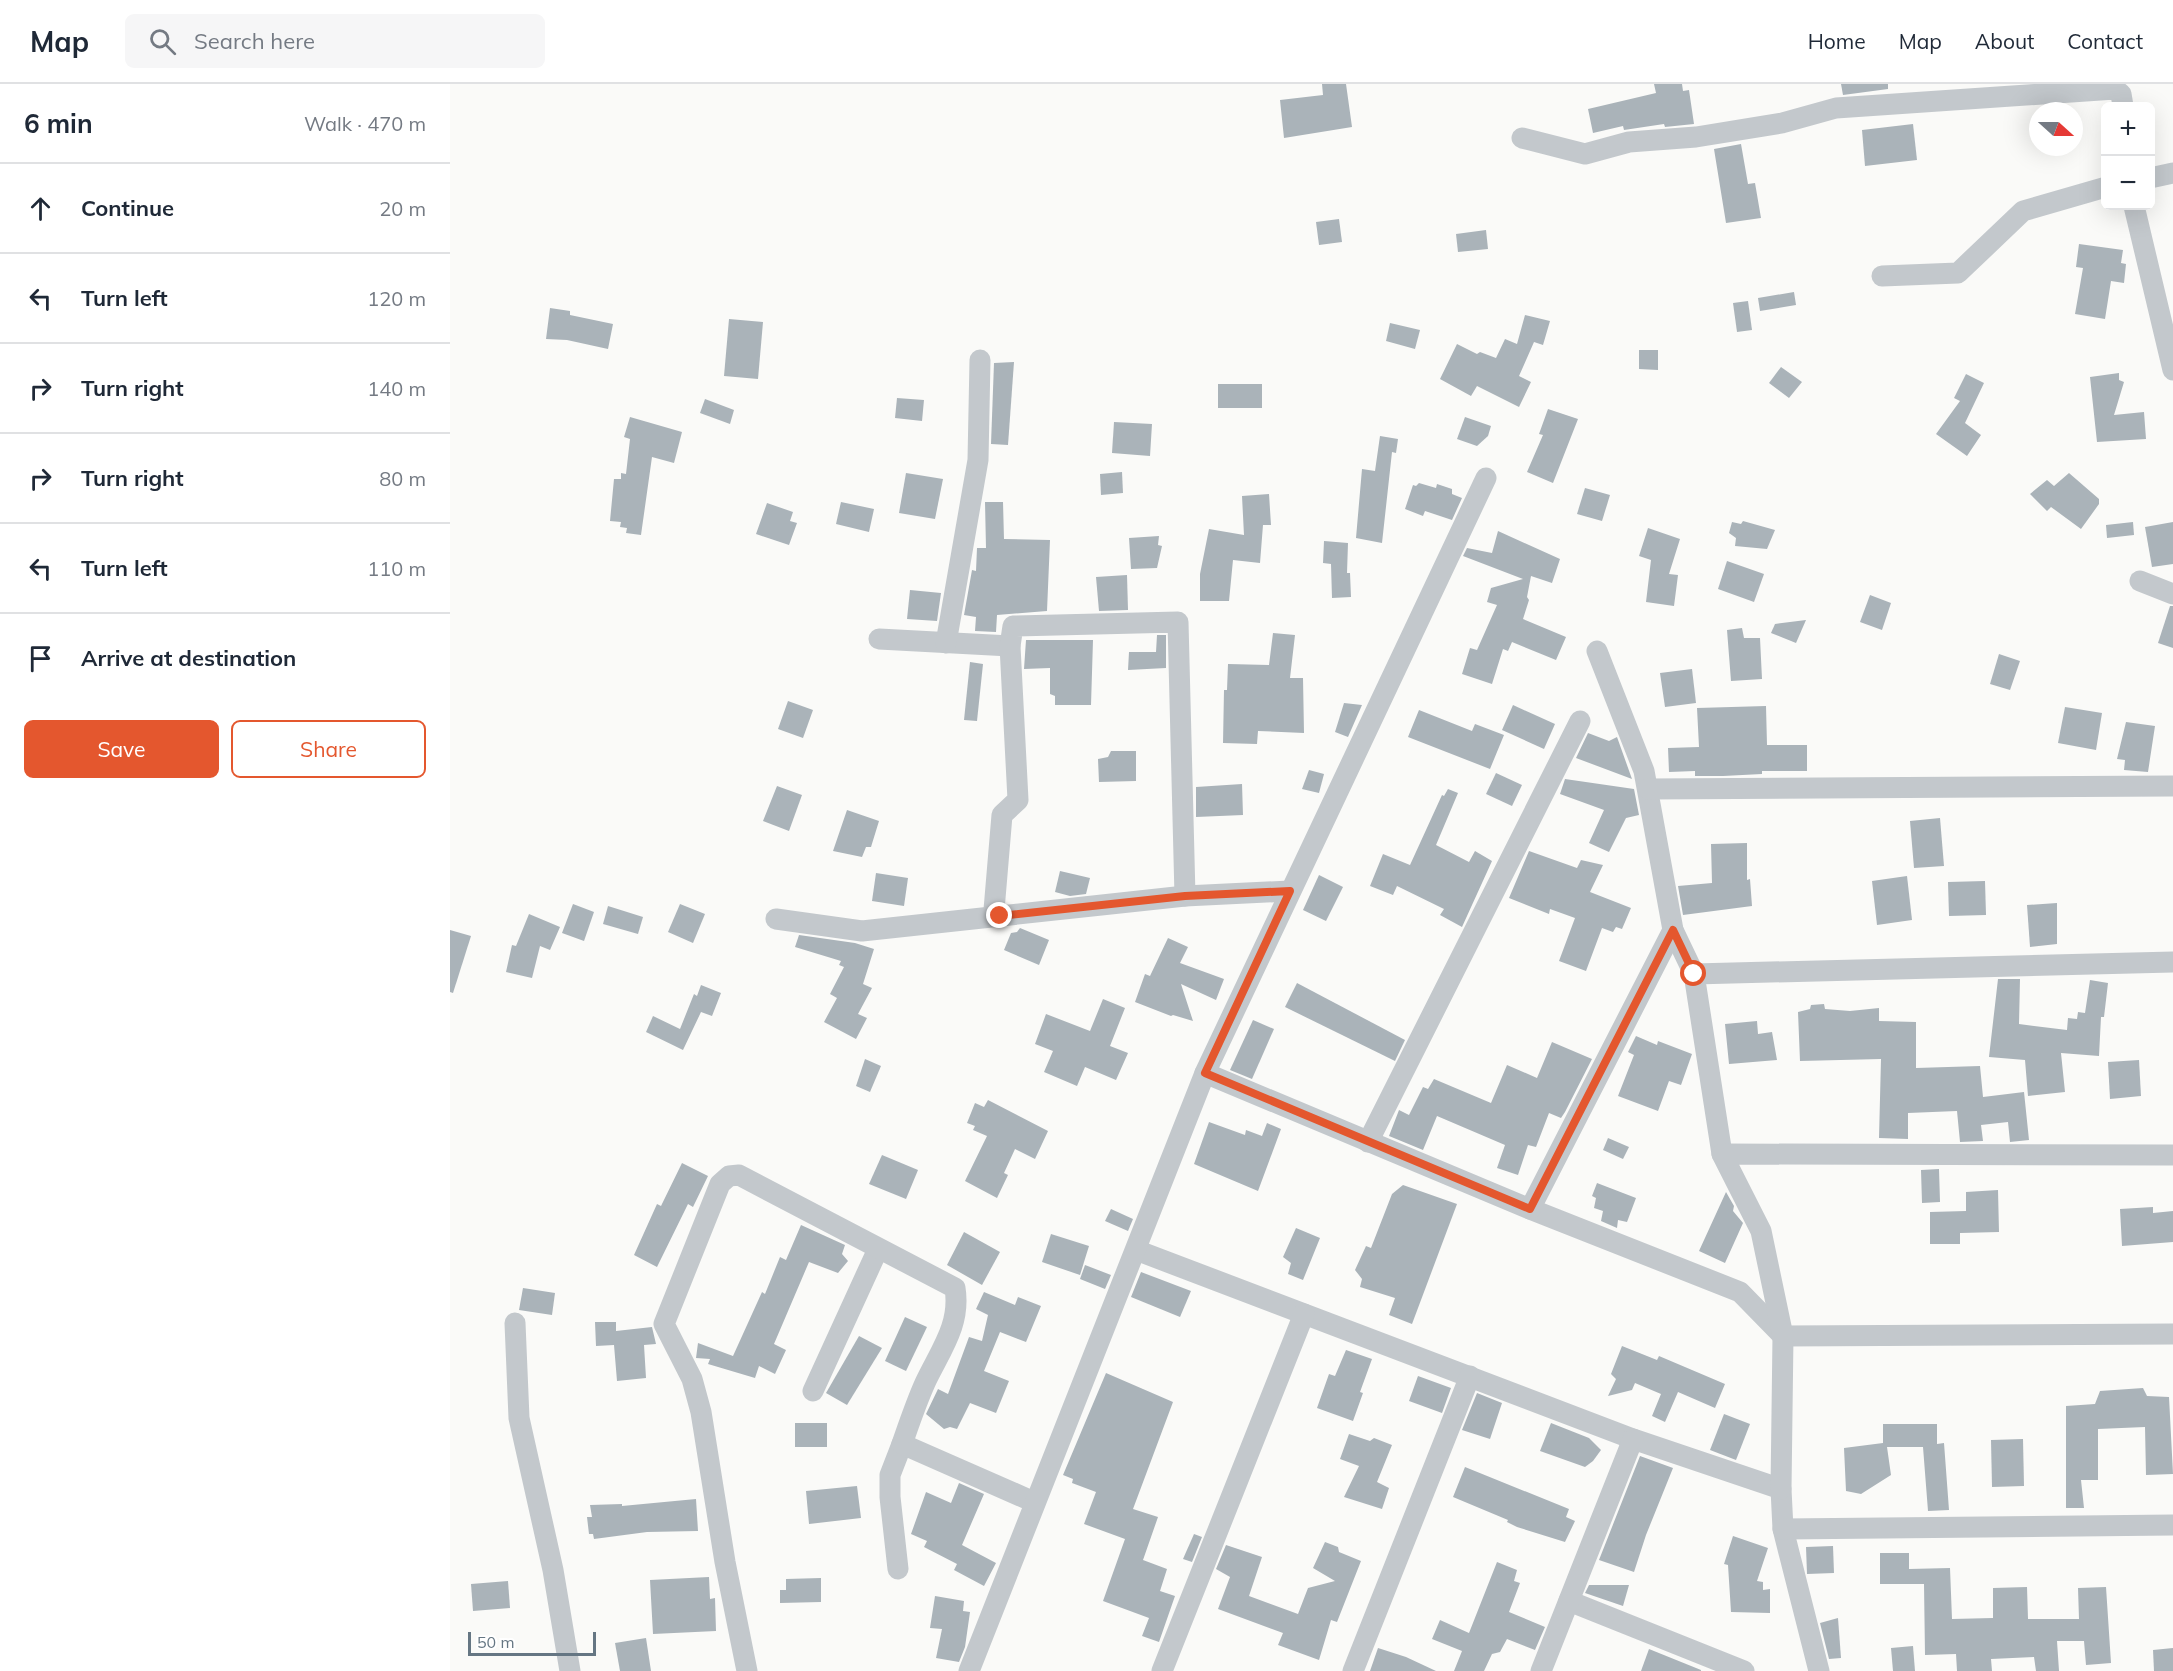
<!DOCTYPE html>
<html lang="en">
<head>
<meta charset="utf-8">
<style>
  :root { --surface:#fff; --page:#f6f6f7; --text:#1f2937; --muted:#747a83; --line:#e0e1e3; --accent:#e4572e }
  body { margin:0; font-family:Mulish,sans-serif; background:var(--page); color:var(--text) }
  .controls { position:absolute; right:18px; top:18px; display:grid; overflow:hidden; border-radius:9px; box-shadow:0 6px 24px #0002 }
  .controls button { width:54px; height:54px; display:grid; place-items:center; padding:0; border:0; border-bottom:2px solid var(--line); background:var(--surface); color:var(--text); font:30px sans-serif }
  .compass { position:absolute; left:1579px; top:18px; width:54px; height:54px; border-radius:50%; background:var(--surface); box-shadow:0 6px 24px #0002; rotate:111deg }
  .scale { position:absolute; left:18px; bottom:15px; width:128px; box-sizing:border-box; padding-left:6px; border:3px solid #657683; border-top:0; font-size:16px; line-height:21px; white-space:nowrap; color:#657683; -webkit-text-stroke:4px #fff; paint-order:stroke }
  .stop { position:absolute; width:18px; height:18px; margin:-14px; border:4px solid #e4572e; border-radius:50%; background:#fff }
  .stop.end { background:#e4572e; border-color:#fff; box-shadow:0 2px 6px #0008 }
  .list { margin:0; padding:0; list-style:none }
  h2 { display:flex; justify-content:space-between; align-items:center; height:78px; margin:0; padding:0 24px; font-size:26px }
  h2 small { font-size:20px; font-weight:400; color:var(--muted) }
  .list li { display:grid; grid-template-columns:39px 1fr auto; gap:18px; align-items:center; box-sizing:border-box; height:90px; padding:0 24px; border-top:2px solid var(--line) }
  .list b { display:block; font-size:22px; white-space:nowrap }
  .list em { font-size:20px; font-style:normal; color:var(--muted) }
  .actions { display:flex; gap:12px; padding:18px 24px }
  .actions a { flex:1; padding:14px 0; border:2px solid var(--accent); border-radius:9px; text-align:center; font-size:21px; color:var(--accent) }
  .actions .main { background:var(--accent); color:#fff }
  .icon { flex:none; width:33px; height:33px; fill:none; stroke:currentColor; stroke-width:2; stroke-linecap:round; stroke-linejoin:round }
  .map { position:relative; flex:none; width:1723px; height:1587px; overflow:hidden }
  header { display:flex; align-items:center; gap:36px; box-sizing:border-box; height:84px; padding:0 30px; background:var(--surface); border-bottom:2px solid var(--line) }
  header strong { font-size:28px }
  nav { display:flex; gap:33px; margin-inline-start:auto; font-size:21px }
  .search { width:420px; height:54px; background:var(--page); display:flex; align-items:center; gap:15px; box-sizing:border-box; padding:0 21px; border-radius:9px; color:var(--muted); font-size:22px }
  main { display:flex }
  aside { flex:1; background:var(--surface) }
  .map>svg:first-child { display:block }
  .building { fill:#aab3b9 }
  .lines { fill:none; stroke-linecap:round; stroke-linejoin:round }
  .minor { stroke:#c3c8cc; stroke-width:21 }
  .route { stroke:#e4572e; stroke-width:8 }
</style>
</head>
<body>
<header>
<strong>Map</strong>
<div class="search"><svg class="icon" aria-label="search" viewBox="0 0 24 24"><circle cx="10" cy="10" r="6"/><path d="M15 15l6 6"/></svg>Search here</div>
<nav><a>Home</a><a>Map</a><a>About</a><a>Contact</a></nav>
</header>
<main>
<aside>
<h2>6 min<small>Walk · 470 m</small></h2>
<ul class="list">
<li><svg class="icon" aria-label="ahead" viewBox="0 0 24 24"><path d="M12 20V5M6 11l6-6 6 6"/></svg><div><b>Continue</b></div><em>20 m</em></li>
<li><svg class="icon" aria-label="left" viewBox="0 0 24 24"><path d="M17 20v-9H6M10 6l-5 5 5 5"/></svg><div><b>Turn left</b></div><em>120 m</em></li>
<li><svg class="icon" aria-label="right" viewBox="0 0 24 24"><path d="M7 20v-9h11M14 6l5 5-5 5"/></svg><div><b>Turn right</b></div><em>140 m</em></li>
<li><svg class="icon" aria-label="right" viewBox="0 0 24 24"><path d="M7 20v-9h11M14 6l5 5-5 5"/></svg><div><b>Turn right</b></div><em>80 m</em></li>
<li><svg class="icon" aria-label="left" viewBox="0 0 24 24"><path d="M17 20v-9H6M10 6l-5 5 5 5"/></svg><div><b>Turn left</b></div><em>110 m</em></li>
<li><svg class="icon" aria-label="arrive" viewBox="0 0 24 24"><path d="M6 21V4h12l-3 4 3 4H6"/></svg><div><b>Arrive at destination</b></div></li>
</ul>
<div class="actions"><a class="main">Save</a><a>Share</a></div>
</aside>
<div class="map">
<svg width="1723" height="1587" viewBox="0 0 1723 1587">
  <rect width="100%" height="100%" fill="#fafaf8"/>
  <g class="building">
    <polygon points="872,0 896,0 902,43 834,54 830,16 873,11"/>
    <polygon points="1204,0 1232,0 1233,7 1239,6 1244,40 1215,43 1214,40 1174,46 1173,42 1143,49 1138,25 1206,9"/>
    <polygon points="1391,0 1438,0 1438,5 1393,11"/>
    <polygon points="1463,40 1467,76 1415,82 1412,46"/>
    <polygon points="1291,60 1298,100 1305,99 1311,134 1276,139 1264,65"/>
    <polygon points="889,135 892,158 869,161 866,138"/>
    <polygon points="1036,146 1038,165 1008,168 1006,150"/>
    <polygon points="1629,160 1673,166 1671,179 1676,180 1674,199 1661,197 1655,235 1625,230 1633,184 1626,183"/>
    <polygon points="1344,208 1346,221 1310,227 1308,214"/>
    <polygon points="1298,217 1302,246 1287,248 1283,219"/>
    <polygon points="100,224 120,227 120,231 163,240 158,265 117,256 96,255"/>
    <polygon points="1075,231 1100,237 1093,261 1084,258 1069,292 1081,298 1069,323 1027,302 1021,312 990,295 1007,260 1027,270 1030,268 1046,274 1055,255 1067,260"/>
    <polygon points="279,235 313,238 308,295 274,292"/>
    <polygon points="940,239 970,246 965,265 936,257"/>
    <polygon points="1189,266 1208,266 1208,286 1189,285"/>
    <polygon points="564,278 558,361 541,360 544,279"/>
    <polygon points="1331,283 1352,298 1339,314 1319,299"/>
    <polygon points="1669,289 1669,296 1674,298 1664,331 1694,328 1696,355 1647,358 1640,293"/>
    <polygon points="1516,290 1534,299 1515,339 1531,351 1517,372 1486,350 1510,317 1504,314"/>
    <rect x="768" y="300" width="44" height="24"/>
    <polygon points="447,314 474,316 472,337 445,334"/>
    <polygon points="255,315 284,326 280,340 250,329"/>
    <polygon points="1098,325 1128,335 1103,399 1077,388 1093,351 1089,350"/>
    <polygon points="180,333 232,348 224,379 202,373 191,451 176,449 177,444 170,443 171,438 160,437 164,395 171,395 171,389 176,390 180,355 174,353"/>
    <polygon points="1015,333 1041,342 1038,352 1027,362 1007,355"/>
    <polygon points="664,338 702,340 700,372 662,369"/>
    <polygon points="930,352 948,355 946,369 942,368 932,459 906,454 912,385 925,387"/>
    <polygon points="672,388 673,409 651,411 650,390"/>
    <polygon points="456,389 493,395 485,435 449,429"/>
    <polygon points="1619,389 1649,415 1649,420 1631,445 1601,423 1597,427 1580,410 1597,396 1604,402"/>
    <polygon points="969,399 986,404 987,400 1002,405 1002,410 1012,414 1002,436 975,427 973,432 955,425 963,401 966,402"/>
    <polygon points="1135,404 1160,411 1152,437 1127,430"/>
    <polygon points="819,410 821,441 813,441 810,479 783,476 779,517 750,517 750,490 759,445 794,451 792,412"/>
    <polygon points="391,418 424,425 419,448 386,440"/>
    <polygon points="535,418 553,418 554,455 600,456 597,527 547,531 546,548 525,547 526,533 514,531 522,486 526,487 527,464 536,464"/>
    <polygon points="317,419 343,428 340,437 347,439 339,461 306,450"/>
    <polygon points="1293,437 1325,446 1317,465 1285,462 1286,454 1279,449 1282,438 1291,440"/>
    <polygon points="1683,438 1684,451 1657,454 1656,441"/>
    <polygon points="1723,438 1723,480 1702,483 1695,443"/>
    <polygon points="1198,444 1230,455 1219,490 1228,491 1224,522 1196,518 1201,476 1189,472"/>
    <polygon points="1048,447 1110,475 1102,499 1081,492 1077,513 1079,516 1073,535 1116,553 1106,576 1062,558 1058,567 1053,565 1042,600 1012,590 1020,564 1027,566 1047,521 1037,518 1041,504 1073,495 1013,472 1017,464 1042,469"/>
    <polygon points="709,452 708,461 712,462 707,484 681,485 679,454"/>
    <polygon points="874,457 898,459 897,489 900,489 901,513 882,514 881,480 873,479"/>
    <polygon points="1277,477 1314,490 1304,518 1268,505"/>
    <polygon points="677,491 678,526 649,527 646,493"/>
    <polygon points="460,506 491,509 487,537 457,535"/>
    <polygon points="1420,511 1441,519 1432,546 1410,538"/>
    <polygon points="1720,522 1723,522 1723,564 1708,559"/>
    <polygon points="1356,536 1346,559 1321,549 1325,540"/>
    <polygon points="1292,544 1294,554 1310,554 1312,595 1281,597 1277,546"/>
    <polygon points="823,549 845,551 840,594 853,594 854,649 808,647 807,660 773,659 774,606 777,606 778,580 819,581"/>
    <polygon points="707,551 716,551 716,584 678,586 679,568 706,568"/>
    <polygon points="576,556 643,556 641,621 605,621 605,612 600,610 600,584 574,585"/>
    <polygon points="1549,570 1570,577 1560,606 1540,600"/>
    <polygon points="520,578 533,580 527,637 514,636"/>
    <polygon points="1242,585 1246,619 1215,623 1210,589"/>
    <polygon points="338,617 363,626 353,654 328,645"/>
    <polygon points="894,619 912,621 898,653 885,648"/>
    <polygon points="1063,621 1105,640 1094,665 1052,646"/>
    <polygon points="1316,622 1317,661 1357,661 1357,687 1312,687 1312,690 1273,692 1245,692 1245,687 1219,688 1218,664 1249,663 1247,624"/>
    <polygon points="1615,623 1652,629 1646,666 1608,659"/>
    <polygon points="969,626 1022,647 1025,640 1054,651 1040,685 958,653"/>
    <polygon points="1676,638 1705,642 1698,688 1674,686 1675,676 1667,675"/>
    <polygon points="1138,649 1159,657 1167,653 1182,695 1126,674"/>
    <polygon points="661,667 686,667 686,697 649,698 648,675 658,673"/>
    <polygon points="859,686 874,690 869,709 852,705"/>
    <polygon points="1046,689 1072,701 1062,722 1036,710"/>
    <polygon points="1115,695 1184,705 1189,731 1176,734 1159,768 1139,759 1154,726 1110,710"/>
    <polygon points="792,700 793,731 746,733 746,703"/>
    <polygon points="327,702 352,711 339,747 313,737"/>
    <polygon points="998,705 1008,709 986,761 1019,778 1025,767 1042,777 1012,843 990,831 994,825 947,802 943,811 920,802 933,770 960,781 992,711 994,712"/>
    <polygon points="397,726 429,737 421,763 416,763 412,773 383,767"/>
    <polygon points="1490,734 1494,782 1464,784 1460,737"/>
    <polygon points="1297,759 1297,796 1300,795 1302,822 1233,831 1228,802 1262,799 1261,760"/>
    <polygon points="1079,767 1127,784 1131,776 1153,781 1140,808 1181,824 1172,845 1166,843 1163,848 1152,844 1136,887 1109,877 1125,834 1100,825 1099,830 1059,814"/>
    <polygon points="610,787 640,794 636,810 620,812 605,808"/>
    <polygon points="426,789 458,794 454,822 422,817"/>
    <polygon points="869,791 893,803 876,837 853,826"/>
    <polygon points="1457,792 1462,836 1427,841 1422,797"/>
    <polygon points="1535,797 1536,831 1499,832 1498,798"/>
    <polygon points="1607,819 1607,860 1580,863 1577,821"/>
    <polygon points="123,820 144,828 134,857 112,849"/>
    <polygon points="230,820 255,830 243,859 218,848"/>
    <polygon points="158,822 193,833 188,850 153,840"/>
    <polygon points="79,830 110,843 100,866 90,862 82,894 56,888 62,861 66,862"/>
    <polygon points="570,844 599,856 589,881 554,866 561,849 567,848"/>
    <polygon points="0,846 21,852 3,909 0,908"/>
    <polygon points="349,851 405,859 424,865 413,900 422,904 408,930 417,934 406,955 374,938 387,914 380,910 394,883 389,881 391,877 345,863"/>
    <polygon points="718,854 738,863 730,879 774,895 766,916 731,900 743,937 723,931 721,932 685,918 695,890 700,892"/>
    <polygon points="1548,895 1570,895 1569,940 1617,946 1618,934 1627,935 1628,928 1635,929 1640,896 1658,899 1654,933 1651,933 1649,972 1611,969 1615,1008 1578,1012 1575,976 1539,973"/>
    <polygon points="847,899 955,956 945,977 835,923"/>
    <polygon points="251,901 271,909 262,932 251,928 233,966 196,948 203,932 230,945 244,910 247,912"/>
    <polygon points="653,915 675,924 660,962 678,969 666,996 635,983 627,1002 594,988 603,967 585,960 596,930 640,947"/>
    <polygon points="1374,920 1375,925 1400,927 1429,924 1429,937 1466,938 1466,984 1530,982 1533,1013 1574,1008 1579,1056 1560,1058 1558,1038 1531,1041 1533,1057 1510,1058 1507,1027 1458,1029 1458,1055 1429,1054 1431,975 1350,977 1348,928 1360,925 1361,921"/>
    <polygon points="803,936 824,945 802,995 780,986"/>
    <polygon points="1307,937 1308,950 1322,948 1327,976 1279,980 1275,940"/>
    <polygon points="1186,952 1207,961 1208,957 1242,970 1231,1001 1219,997 1208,1027 1168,1012 1184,971 1178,968"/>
    <polygon points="1102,958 1142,975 1115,1028 1111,1034 1099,1029 1086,1063 1078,1061 1068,1091 1047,1084 1055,1061 987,1032 973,1066 939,1052 949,1026 959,1031 973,1003 978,1005 984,995 1041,1019 1057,981 1087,994"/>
    <polygon points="415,975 431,982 420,1008 406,1002"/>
    <polygon points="1689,976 1691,1012 1660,1015 1658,978"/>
    <polygon points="538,1016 598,1047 585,1075 565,1065 554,1089 558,1091 547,1114 515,1097 537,1052 523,1046 525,1042 517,1039 525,1019 534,1023"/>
    <polygon points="759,1038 795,1051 796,1046 812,1052 817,1039 831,1045 808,1107 744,1080"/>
    <polygon points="1158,1054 1179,1063 1173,1075 1153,1066"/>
    <polygon points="432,1071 468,1086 456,1115 419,1100"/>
    <polygon points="232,1079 258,1092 243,1123 238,1120 207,1183 184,1171 207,1120 211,1122"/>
    <polygon points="1489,1085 1490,1118 1472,1119 1471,1086"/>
    <polygon points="1147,1099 1186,1114 1177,1138 1168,1136 1167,1144 1151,1137 1153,1127 1144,1124 1146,1114 1142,1112"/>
    <polygon points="953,1101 1007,1120 962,1240 939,1231 945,1214 910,1203 912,1195 905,1186 916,1162 921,1164 942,1110"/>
    <polygon points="1548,1106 1549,1148 1510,1149 1510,1160 1480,1160 1480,1128 1516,1127 1516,1108"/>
    <polygon points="1276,1108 1284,1122 1283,1127 1293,1139 1275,1179 1249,1167"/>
    <polygon points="1703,1123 1703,1129 1723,1127 1723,1158 1672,1162 1670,1125"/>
    <polygon points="661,1125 683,1135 678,1147 655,1137"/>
    <polygon points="351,1141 395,1161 392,1170 398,1177 388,1189 359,1178 324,1260 336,1266 325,1290 309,1282 305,1294 258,1280 260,1275 246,1274 248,1259 283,1272 312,1208 315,1210 330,1173 336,1176"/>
    <polygon points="846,1144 870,1154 853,1196 838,1190 841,1179 833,1173"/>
    <polygon points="514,1148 550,1168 532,1201 497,1181"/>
    <polygon points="601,1150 639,1162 630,1191 592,1178"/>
    <polygon points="635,1181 661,1191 655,1205 630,1195"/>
    <polygon points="691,1188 741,1207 730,1233 681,1213"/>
    <polygon points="73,1204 105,1209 102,1231 69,1226"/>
    <polygon points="534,1208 565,1221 568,1213 591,1222 576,1258 550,1248 534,1287 559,1297 546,1329 520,1319 507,1345 500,1343 494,1345 476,1330 488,1305 498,1310 519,1253 532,1257 538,1231 526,1225"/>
    <polygon points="455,1233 477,1243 456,1287 435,1277"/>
    <polygon points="145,1238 166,1238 166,1247 202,1243 206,1260 194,1261 196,1294 167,1297 164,1261 146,1262"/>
    <polygon points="409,1252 432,1264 397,1321 376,1309"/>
    <polygon points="1172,1262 1207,1276 1209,1272 1275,1300 1265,1324 1228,1308 1215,1338 1202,1332 1211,1310 1185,1299 1182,1306 1158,1312 1166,1295 1161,1290"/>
    <polygon points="896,1266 922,1275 910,1308 913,1309 903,1337 867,1324 879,1290 885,1292"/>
    <polygon points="656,1289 723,1318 683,1425 708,1433 693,1476 717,1485 710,1507 725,1512 709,1558 692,1552 699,1534 653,1517 675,1455 634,1440 646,1408 622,1399 623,1395 613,1391"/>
    <polygon points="968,1292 1001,1304 992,1329 959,1317"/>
    <polygon points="1693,1304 1697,1312 1719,1313 1723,1390 1696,1391 1695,1343 1648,1345 1648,1396 1631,1396 1634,1424 1616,1424 1616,1322 1645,1320 1650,1307"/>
    <polygon points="1027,1309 1052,1319 1040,1355 1012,1346"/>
    <polygon points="1274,1330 1300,1340 1286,1376 1260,1366"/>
    <rect x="345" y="1339" width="32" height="24"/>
    <polygon points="1101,1339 1139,1354 1151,1366 1143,1377 1135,1383 1090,1367"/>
    <polygon points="1433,1340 1487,1340 1487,1360 1494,1359 1499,1426 1478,1427 1473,1363 1437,1363 1441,1391 1411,1410 1396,1407 1394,1364 1433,1359"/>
    <polygon points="899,1350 920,1357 924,1354 942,1361 927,1398 939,1404 932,1425 894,1413 909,1382 890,1375"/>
    <polygon points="1573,1355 1574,1402 1542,1403 1541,1356"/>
    <polygon points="1190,1372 1223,1384 1196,1451 1184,1488 1149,1476"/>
    <polygon points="1015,1383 1119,1425 1116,1433 1125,1437 1115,1458 1067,1443 1057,1438 1058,1436 1003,1413"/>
    <polygon points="509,1399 534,1410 512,1461 546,1479 534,1502 504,1486 507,1480 474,1463 477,1457 461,1450 476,1408 501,1419"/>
    <polygon points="407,1402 411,1434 359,1440 356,1407"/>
    <polygon points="246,1415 248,1447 197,1448 144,1455 143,1450 139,1450 137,1433 142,1433 140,1421 172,1420 172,1422"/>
    <polygon points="744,1450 752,1453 742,1478 733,1475"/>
    <polygon points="1283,1452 1318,1464 1307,1497 1313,1498 1313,1506 1320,1505 1320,1529 1281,1528 1278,1481 1274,1480"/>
    <polygon points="875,1458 888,1463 889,1468 911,1477 887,1538 881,1536 869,1576 828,1561 833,1549 768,1525 780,1493 766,1485 776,1461 812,1473 799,1512 848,1530 858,1504 885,1497 863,1484"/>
    <polygon points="1383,1462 1384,1489 1357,1490 1356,1463"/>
    <polygon points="1430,1469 1459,1469 1459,1485 1500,1484 1502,1535 1543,1534 1543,1504 1577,1503 1578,1535 1629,1535 1628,1504 1656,1503 1661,1579 1636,1581 1634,1557 1607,1557 1609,1587 1586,1587 1584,1573 1541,1575 1542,1587 1507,1587 1506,1570 1475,1571 1474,1500 1430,1500"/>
    <polygon points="1047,1478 1067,1486 1064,1497 1070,1499 1059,1528 1095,1543 1085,1566 1057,1555 1050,1568 1042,1570 1034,1587 1004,1587 1012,1567 982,1555 990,1536 1019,1549"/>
    <polygon points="259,1493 260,1515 265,1514 266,1547 203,1550 200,1496"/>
    <polygon points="371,1494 371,1518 330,1519 330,1506 336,1506 336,1495"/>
    <polygon points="58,1497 60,1524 23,1527 21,1500"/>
    <polygon points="1139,1501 1179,1501 1173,1522 1135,1509"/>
    <polygon points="485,1512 514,1517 513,1527 520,1528 515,1563 509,1578 486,1574 492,1545 480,1544"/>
    <polygon points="1388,1534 1391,1574 1379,1575 1370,1539"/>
    <polygon points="196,1554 201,1587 170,1587 165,1559"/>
    <polygon points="1463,1562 1465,1587 1443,1587 1441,1564"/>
    <polygon points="928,1564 956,1573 986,1587 920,1587"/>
    <polygon points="1723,1564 1723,1587 1704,1587 1703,1566"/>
    <polygon points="1199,1565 1251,1586 1251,1587 1191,1587"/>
  </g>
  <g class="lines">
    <g class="minor">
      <polyline points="1072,54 1135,70 1179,58 1246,53 1332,39 1386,24 1665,5 1671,10 1673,22"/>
      <polyline points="1700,94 1723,89"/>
      <polyline points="1684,122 1723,286"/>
      <polyline points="1432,192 1508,189 1573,127 1656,103"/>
      <polyline points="1690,497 1723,510"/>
      <polyline points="429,555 560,562"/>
      <polyline points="496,559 528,376 530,276"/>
      <polyline points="1147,567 1194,687 1223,846 1244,890"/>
      <polyline points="1198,705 1723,702"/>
      <polyline points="550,832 544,826 552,731 568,716 560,562 563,542 728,538 735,812"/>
      <polyline points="326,835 412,847 735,812 840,807"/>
      <polyline points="755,989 1080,1125 1290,1208 1333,1252 1723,1250"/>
      <polyline points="918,1058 1130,637"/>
      <polyline points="1272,1070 1244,890 1723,878"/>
      <polyline points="1080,1125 1223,846"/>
      <polyline points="686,1166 1183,1355 1331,1405 1333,1445 1369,1587"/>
      <polyline points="65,1239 69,1334 103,1486 120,1587"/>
      <polyline points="363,1307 428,1165"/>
      <polyline points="1331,1405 1333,1252 1311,1147 1272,1070 1723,1071"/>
      <polyline points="1333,1445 1723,1441"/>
      <polyline points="448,1485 440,1413 440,1391 452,1360"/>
      <polyline points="1119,1517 1294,1587"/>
      <path d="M297,1587L275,1478L251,1328L242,1295L214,1240L270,1100L279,1092L289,1091L505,1204C511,1241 490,1267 475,1299C466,1319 459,1340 452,1360L584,1418"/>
      <polyline points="519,1587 755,989 1036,394"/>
      <polyline points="712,1587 854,1230"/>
      <polyline points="903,1587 1020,1292"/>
      <polyline points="1091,1587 1183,1355"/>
    </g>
  </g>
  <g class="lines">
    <polyline class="route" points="550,832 735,812 840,807 755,989 1080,1125 1223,846 1244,890"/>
  </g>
</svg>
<div class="controls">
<button>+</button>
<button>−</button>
</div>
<svg class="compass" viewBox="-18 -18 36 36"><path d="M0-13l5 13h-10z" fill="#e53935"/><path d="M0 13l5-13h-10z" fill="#747a83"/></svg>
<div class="scale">50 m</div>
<div class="stop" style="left:1244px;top:890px"></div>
<div class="stop end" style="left:550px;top:832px"></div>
</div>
</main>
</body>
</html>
